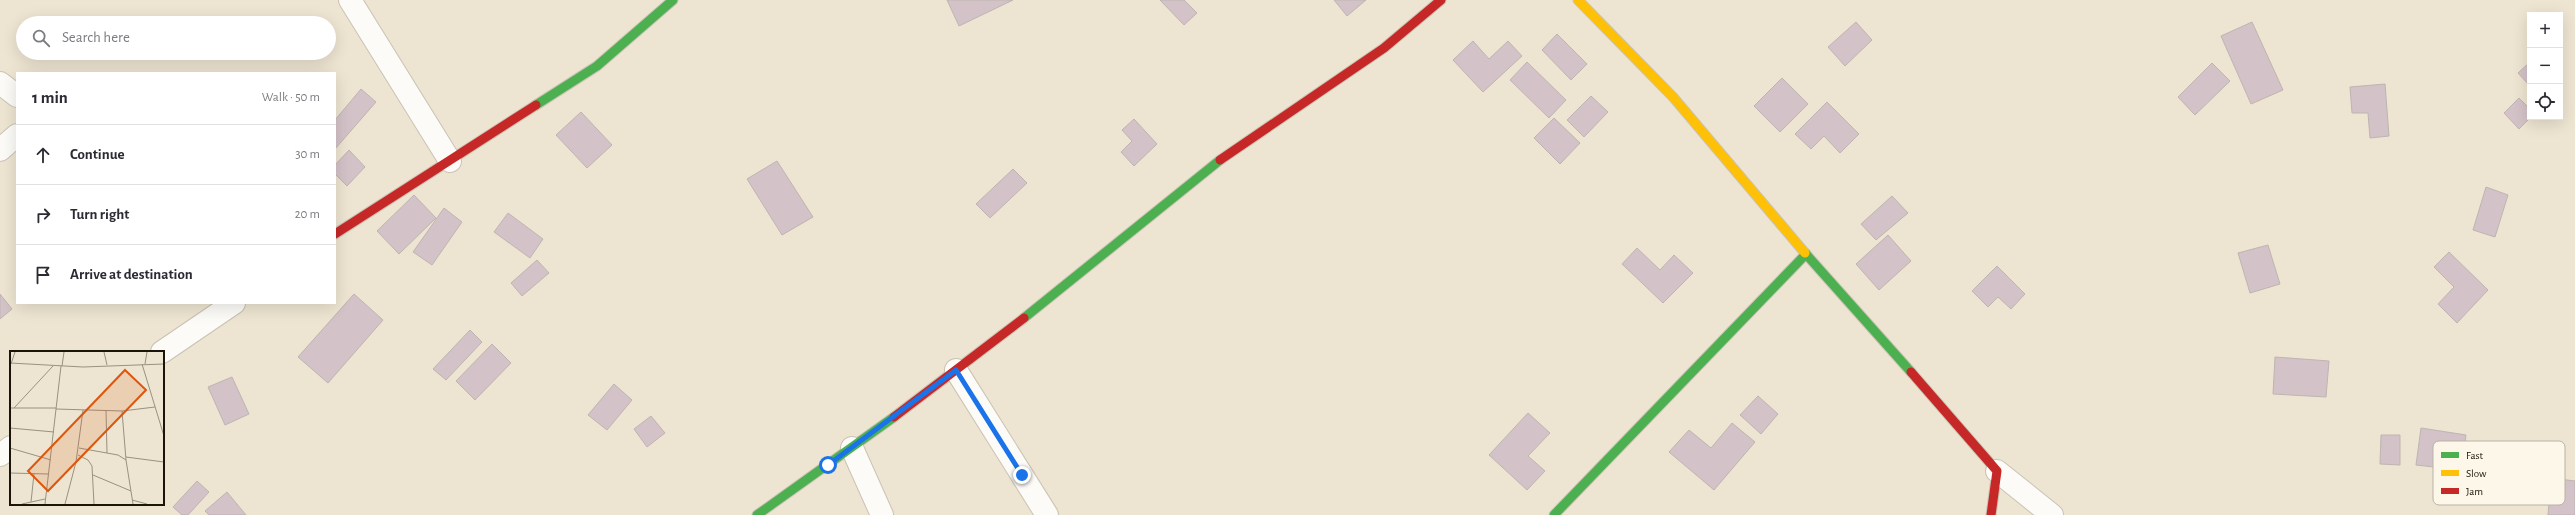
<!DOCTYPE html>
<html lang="en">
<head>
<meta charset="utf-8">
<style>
  :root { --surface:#fff; --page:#f7f7f7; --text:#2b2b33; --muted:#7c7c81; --line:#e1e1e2 }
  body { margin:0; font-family:"Alegreya Sans",sans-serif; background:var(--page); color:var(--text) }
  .controls { position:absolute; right:12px; top:12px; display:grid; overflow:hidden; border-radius:0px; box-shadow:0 4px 16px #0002 }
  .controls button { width:36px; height:36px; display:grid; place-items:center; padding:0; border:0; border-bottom:1px solid var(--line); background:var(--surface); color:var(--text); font:20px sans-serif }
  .stop { position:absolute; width:12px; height:12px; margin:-9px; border:3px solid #1a73e8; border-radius:50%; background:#fff }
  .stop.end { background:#1a73e8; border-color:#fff; box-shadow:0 1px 4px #0008 }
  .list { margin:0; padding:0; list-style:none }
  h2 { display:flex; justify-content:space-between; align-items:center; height:52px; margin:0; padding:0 16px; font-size:17px }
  h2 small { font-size:13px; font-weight:400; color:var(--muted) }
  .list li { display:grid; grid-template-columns:26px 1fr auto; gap:12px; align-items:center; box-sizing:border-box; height:60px; padding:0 16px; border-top:1px solid var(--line) }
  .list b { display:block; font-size:15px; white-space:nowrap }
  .list em { font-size:13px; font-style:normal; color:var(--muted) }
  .icon { flex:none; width:22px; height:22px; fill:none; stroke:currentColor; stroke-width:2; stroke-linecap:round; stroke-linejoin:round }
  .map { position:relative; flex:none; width:2575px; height:515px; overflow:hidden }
  .search { position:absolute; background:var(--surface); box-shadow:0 4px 16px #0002; left:16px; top:16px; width:320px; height:44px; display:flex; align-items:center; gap:10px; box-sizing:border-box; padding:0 14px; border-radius:22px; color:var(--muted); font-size:15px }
  .panel { position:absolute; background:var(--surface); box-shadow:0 4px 16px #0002; left:16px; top:72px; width:320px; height:232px; border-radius:0px }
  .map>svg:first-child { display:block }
  .building { fill:#d3c2c7; stroke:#beb5b2 }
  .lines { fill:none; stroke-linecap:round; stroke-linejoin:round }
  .street-casing { stroke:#cac3b4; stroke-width:24 }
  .fast-casing { stroke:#cac3b4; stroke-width:11 }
  .slow-casing { stroke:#cac3b4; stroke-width:11 }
  .jam-casing { stroke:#cac3b4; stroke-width:11 }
  .street { stroke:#fcfbf8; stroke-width:22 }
  .fast { stroke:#4caf50; stroke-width:9 }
  .slow { stroke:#ffc107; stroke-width:9 }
  .jam { stroke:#c62828; stroke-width:9 }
  .route { stroke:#1a73e8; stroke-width:5 }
  .inset-road { fill:none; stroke:#999181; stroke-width:1 }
  .view { fill:#de560c; fill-opacity:0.15; stroke:#de560c; stroke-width:2 }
  .inset-edge { fill:none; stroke:#1a1508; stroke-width:2 }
  .key { fill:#fdf7e9; stroke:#b9b3a6; stroke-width:1 }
  .key-label { font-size:11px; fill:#1a1508 }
</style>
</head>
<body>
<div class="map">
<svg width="2575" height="515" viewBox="0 0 2575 515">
  <rect width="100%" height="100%" fill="#ede4d1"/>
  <g class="building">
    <polygon points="947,0 1013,0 959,26"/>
    <polygon points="1160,0 1184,0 1197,13 1184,25"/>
    <polygon points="1334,0 1366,0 1347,16"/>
    <polygon points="1856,22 1872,40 1845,66 1828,47"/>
    <polygon points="2252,22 2283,90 2251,104 2221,36"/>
    <polygon points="1557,34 1587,64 1571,80 1542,50"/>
    <polygon points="1473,41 1489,59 1508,41 1522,56 1483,92 1453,60"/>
    <polygon points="1527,62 1566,100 1549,118 1510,80"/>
    <polygon points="2530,62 2530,86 2518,73"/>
    <polygon points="2212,63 2230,81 2195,115 2178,97"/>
    <polygon points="1782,78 1808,104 1780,132 1754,106"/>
    <polygon points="2385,84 2389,136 2370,138 2368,113 2352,113 2350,87"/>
    <polygon points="361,89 376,102 335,149 335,120"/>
    <polygon points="1591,96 1608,112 1584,137 1567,120"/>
    <polygon points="2519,98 2530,109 2531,117 2519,129 2504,113"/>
    <polygon points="1827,102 1859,134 1840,153 1824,136 1811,149 1795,134"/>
    <polygon points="581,112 612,145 587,168 556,135"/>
    <polygon points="1554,118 1580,143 1560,164 1534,138"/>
    <polygon points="1134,119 1157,144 1134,166 1121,152 1132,141 1122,130"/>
    <polygon points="349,150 365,167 347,186 335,174 335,165"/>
    <polygon points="777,161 813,217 782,235 747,179"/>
    <polygon points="1013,169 1027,183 990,218 976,204"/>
    <polygon points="2486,187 2508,195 2495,237 2473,230"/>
    <polygon points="414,195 436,218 399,254 377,231"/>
    <polygon points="1892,196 1908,213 1876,240 1861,224"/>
    <polygon points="444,208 462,222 432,265 413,252"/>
    <polygon points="508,213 543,239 530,258 494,232"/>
    <polygon points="1888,235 1911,261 1879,290 1856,264"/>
    <polygon points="2268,245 2280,284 2250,293 2238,253"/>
    <polygon points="1637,248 1660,270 1674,255 1693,273 1663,303 1622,264"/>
    <polygon points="2449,252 2488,290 2457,323 2438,304 2454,287 2434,267"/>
    <polygon points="537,260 549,273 522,296 511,283"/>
    <polygon points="1997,266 2025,294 2011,309 1998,297 1988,307 1972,291"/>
    <polygon points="0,294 12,309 0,319"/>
    <polygon points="354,294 383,320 328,383 298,357"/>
    <polygon points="470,330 482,342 446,380 433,369"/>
    <polygon points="492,344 511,363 475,400 456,381"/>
    <polygon points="2275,357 2329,361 2326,397 2273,394"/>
    <polygon points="232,377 249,414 225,425 208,387"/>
    <polygon points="614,384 632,400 607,430 588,415"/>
    <polygon points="1758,396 1778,414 1761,434 1740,415"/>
    <polygon points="1528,413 1550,433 1528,456 1545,471 1527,490 1489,455"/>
    <polygon points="651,416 665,433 647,447 634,429"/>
    <polygon points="1732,423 1755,442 1714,490 1669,452 1689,430 1711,448"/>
    <polygon points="2421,428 2466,435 2463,458 2436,454 2434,467 2416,465"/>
    <polygon points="2381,435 2400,435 2400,465 2380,464"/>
    <polygon points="2551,478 2575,481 2575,515 2548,515"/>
    <polygon points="197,481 209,492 188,515 182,515 173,507"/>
    <polygon points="227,492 246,515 209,515 205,511"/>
  </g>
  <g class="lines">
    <defs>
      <g id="street">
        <polyline points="350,0 450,161"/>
        <polyline points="0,83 17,96"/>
        <polyline points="0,150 17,135"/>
        <polyline points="162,352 234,303"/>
        <polyline points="956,370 1047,515"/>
        <polyline points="852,448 882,515"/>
        <polyline points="0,455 11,447"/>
        <polyline points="1997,471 2052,515"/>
      </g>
      <g id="fast">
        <polyline points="536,105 597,66 673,0"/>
        <polyline points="1805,253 1911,372"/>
        <polyline points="1024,318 1220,160"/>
        <polyline points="757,515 894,417"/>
        <polyline points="1554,515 1806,254"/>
      </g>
      <polyline id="slow" points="1578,0 1673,97 1805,253"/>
      <g id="jam">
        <polyline points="1220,160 1384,48 1441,0"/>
        <polyline points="335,234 536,105"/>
        <polyline points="1911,372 1997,471 1991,515"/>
        <polyline points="894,417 1024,318"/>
      </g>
    </defs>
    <use href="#street" class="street-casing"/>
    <use href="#fast" class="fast-casing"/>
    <use href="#slow" class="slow-casing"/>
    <use href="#jam" class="jam-casing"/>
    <use href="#street" class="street"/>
    <use href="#fast" class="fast"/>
    <use href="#slow" class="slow"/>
    <use href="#jam" class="jam"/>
  </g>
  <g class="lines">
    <polyline class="route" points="828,465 956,370 1022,475"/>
  </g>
  <g transform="translate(10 351)">
    <rect width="154" height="154" fill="#ede4d1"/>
    <path class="inset-road" d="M94,1L97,14M0,12L73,16L154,13M1,13L5,1M132,13L154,85M135,13L137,1M52,15L54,1M0,57H46M4,57L43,15M46,58L112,60L116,109M96,59L97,102M112,60L145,56M0,77L44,81M0,97L41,109M69,97L108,104L116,109L123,153M68,104L78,109L82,115L84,153M116,106L154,111M0,122L38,123M83,124L121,140M122,149L137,153M21,151L24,123M12,153L35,148M35,153L51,15M55,153L66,111L73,59"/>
    <path class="view" d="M115,19L136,39L38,140L18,120Z"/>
    <rect width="154" height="154" class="inset-edge"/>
  </g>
  <rect x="2433" y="441" width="132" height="64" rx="6" class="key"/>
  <rect x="2441" y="452" width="18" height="6" fill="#4caf50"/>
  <rect x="2441" y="470" width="18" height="6" fill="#ffc107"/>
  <rect x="2441" y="488" width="18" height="6" fill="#c62828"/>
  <g class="key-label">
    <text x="2466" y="459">Fast</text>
    <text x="2466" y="477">Slow</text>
    <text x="2466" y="495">Jam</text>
  </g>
</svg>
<div class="controls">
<button>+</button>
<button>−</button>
<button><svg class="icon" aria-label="locate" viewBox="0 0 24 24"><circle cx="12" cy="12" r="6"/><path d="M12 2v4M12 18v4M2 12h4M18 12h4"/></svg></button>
</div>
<div class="stop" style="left:828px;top:465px"></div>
<div class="stop end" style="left:1022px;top:475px"></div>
<div class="search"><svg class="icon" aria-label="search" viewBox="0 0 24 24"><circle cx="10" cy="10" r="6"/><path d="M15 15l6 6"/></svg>Search here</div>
<section class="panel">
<h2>1 min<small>Walk · 50 m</small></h2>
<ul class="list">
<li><svg class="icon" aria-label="ahead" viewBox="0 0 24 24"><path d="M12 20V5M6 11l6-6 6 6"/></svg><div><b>Continue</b></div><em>30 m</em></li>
<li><svg class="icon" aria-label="right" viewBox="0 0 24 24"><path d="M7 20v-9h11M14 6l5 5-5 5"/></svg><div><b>Turn right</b></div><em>20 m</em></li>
<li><svg class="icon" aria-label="arrive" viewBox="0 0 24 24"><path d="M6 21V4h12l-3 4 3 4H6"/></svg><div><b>Arrive at destination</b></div></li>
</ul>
</section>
</div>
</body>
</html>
